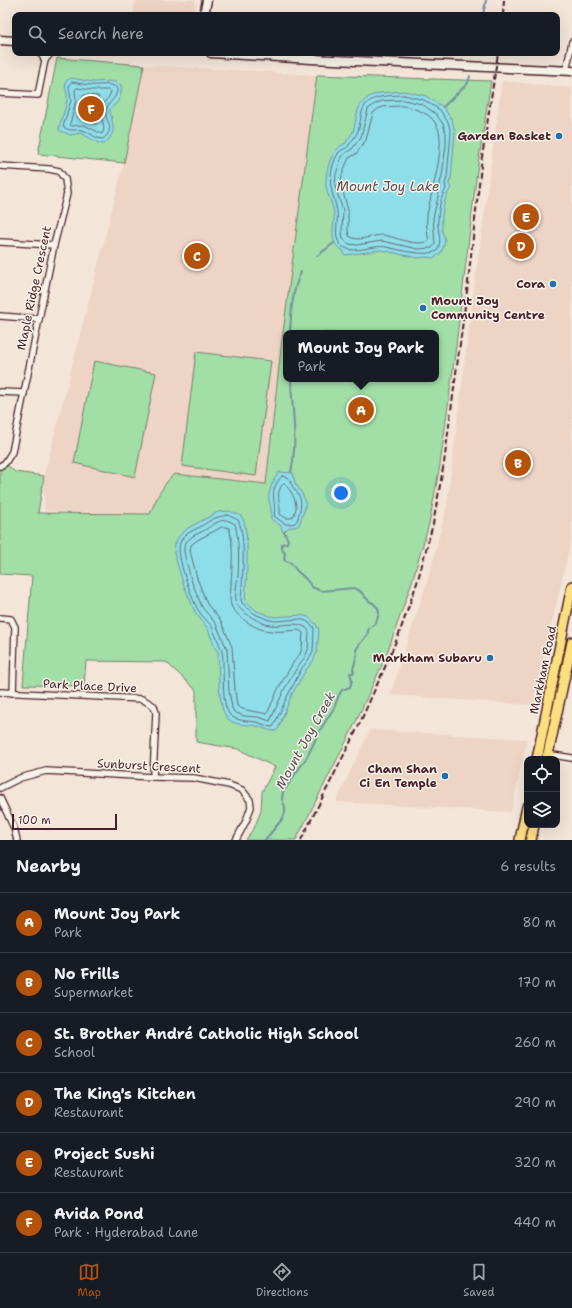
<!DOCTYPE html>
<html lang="en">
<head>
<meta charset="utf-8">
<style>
  :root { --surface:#171b24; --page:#20242c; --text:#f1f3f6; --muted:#9ea1a6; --line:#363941; --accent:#b45309 }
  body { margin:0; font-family:"Shantell Sans",sans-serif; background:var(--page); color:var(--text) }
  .controls { position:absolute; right:12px; bottom:12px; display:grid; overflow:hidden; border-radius:8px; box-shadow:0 4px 16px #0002 }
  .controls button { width:36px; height:36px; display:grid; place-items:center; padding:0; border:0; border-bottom:1px solid var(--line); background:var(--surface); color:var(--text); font:20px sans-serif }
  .scale { position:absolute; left:12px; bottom:10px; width:105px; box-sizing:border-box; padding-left:4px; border:2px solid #4a1f2b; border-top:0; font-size:11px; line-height:14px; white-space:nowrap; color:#4a1f2b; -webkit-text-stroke:3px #f7f3e8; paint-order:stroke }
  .you { position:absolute; left:341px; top:493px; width:14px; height:14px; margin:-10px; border:3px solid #fff; border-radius:50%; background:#1a73e8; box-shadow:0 0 0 6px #1a73e833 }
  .badge { display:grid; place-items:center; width:26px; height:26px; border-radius:50%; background:var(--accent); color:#fff; font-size:13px; font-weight:700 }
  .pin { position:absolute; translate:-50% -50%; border:2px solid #fff; box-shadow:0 1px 4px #0006 }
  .popup { position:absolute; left:283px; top:330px; width:156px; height:52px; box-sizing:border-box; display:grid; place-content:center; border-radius:8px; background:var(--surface); filter:drop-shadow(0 1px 3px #0005); font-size:13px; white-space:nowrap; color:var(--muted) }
  .popup b { font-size:15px; color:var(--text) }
  .popup::after { content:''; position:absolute; left:50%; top:100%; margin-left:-8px; border:8px solid transparent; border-top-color:var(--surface) }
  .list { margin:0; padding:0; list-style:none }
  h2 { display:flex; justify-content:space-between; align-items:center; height:52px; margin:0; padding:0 16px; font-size:17px }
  h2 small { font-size:13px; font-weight:400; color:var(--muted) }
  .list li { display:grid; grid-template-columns:26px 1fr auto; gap:12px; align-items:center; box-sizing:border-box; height:60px; padding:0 16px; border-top:1px solid var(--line) }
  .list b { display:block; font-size:15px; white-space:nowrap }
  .list p { margin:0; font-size:13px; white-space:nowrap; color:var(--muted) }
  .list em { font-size:13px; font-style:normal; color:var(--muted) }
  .icon { flex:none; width:22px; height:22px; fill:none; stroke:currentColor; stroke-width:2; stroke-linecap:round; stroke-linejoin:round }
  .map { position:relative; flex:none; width:572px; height:840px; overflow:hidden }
  .search { position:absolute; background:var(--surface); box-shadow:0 4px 16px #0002; left:12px; right:12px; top:12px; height:44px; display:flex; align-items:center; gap:10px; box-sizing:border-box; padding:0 14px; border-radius:8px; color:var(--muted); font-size:15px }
  .sheet { height:412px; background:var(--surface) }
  nav { display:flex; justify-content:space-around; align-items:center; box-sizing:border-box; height:56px; border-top:1px solid var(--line); background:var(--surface); font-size:11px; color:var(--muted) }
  nav a { display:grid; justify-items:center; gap:2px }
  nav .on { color:var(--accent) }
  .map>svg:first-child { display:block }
  .built { fill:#eed4c5 }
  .green { fill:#a1dfa7; stroke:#767f69; fill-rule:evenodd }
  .water { fill:#8edee9; stroke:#73929d }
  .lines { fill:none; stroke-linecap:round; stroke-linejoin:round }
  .shore { stroke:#656b77; stroke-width:1 }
  .stream { stroke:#73929d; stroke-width:2 }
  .street-casing { stroke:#4a1f2b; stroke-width:8 }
  .secondary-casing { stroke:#4a1f2b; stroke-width:11 }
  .primary-casing { stroke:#4a1f2b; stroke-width:12 }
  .street { stroke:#f7f3e8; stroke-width:5.5 }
  .secondary { stroke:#f7f3e8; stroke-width:8 }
  .primary { stroke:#fce080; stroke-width:9 }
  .rail { stroke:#4a1f2b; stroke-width:2; stroke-dasharray:6 3; stroke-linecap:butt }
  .poi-dot { fill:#1f6fb2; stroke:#f7f3e8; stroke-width:1.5 }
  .labels { text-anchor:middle; stroke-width:3; stroke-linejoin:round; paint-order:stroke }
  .poi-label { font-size:12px; font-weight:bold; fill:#4a1f2b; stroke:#f7f3e8; text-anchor:end }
  .street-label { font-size:12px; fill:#4a1f2b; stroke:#f7f3e8 }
  .water-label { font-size:13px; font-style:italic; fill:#5b4f5a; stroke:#f7f3e8 }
</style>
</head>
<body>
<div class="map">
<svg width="572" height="840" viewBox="0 0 572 840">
  <rect width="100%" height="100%" fill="#f3e5d8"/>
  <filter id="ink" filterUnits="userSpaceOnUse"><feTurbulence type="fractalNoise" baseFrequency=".025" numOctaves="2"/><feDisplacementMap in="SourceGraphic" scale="8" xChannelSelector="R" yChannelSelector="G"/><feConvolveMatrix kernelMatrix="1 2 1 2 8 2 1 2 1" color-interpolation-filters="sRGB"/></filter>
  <g filter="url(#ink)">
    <g class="built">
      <polygon points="135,0 196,0 194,15 133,15"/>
      <polygon points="144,65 317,75 281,348 266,484 175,474 150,514 44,511 44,476 124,163"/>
      <polygon points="502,81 572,88 572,536 533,705 390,695 430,573 447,505 471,312"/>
      <polygon points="370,730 527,739 511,812 336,802"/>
    </g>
    <g class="green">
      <polygon points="57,58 144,65 124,163 38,154"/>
      <path d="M317,75L491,81L477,171L455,354L440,465L429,524L411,585L386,656L352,730L296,840H246L255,826L261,811L262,792L275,767L238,749L196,742V690L166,662L86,661L84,686L23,685L32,576L0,574V466L5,463L15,472L44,476L38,513L150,514C156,499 162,486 174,474L266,484L281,348ZM286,333H436V379H286Z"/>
      <polygon points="196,352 271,361 256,476 182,466"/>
      <polygon points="94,361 156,373 135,477 74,463"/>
    </g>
    <g class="water">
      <path d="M71,78C78,79 86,81 93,82C104,82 112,79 121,85C122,91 120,99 116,104C114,106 110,107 110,111C110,114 112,118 112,121C115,131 112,137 104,144L98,143L81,133L70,135L59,130C60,120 66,110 67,99C68,93 64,89 66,81Z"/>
      <path d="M404,91L426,96L443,107L452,120L455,132L451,178L449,184L451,188C443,199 441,217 442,230C442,234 444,236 445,239C445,245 442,250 440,254L433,258L425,257L418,258L381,250L346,255L344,254V251C327,243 335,228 334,213C333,204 327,195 326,186C325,171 331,149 346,143V142L353,132L358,110L361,104L370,96L380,93Z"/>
      <path d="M279,472L293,473L295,483L301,492L305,500V508L299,525L295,527H289L284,532H283L281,526L271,519C270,516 272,513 271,510C271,506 269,503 269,500C268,489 274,480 279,472Z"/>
      <path d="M230,511C233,513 238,514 241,516C251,526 246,586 245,601L257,611L270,616L276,617L301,615L308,617L316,624L319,630L317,652L313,661L306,670L292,694L278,729L275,731C268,731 264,728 257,726C248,724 235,726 228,719C217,709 219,666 218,652L215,648L208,629L195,612L183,583L174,553L175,544L179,536L188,528L218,512Z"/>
    </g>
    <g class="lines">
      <g class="shore">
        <path d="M72,82C79,83 85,85 92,85C100,86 110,82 117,88C118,98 108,102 106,110C104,121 117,128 103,139C95,139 90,132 82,130C75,128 73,133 63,127L71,100L69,87L70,84Z"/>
        <path d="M77,88L92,90H108L111,91C110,99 101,103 101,111C100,120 107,126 102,134L84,125L71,126L70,124L76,100L75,90Z"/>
        <polygon points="85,95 98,96 99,98 95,111 97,121 96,124 78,117 83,97"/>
        <path d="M404,95L424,100L440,110L448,122L451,133L447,177L445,184L446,189C441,196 438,211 438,220C437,232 443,240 437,251C425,257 400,250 386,247C372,244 351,257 340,244C333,237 339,220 337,211C336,203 332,195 331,187C329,177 333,161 339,152C342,149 347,149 349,145C351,142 354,138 356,135C360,129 360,119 362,112C367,94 390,96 404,95Z"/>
        <polygon points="404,100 422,104 436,114 443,124 446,133 446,145 442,176 440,183 440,188 433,218 435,244 432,248 418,249 382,241 357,245 349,244 343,239 342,231 343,211 335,186 336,174 341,159 345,153 352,149 361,137 368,109 375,104 382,101"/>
        <path d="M403,106C417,109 432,113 438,128C446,147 430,195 427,216C426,224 427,233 429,241C415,247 397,237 382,235C372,235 358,243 349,236L348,230V210L341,185L342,175L347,162L349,158L356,154L366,140L373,113L378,109L383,107Z"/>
        <path d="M282,476L289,478C294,495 305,493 299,514C298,517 298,521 295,523C293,524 288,524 285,524L274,516C277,500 267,492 282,476Z"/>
        <path d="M284,483C293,493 301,506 292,518H286L280,514C281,503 274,492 284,483Z"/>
        <path d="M228,515L238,520C247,538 242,580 241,600L242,603L255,614L269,620L276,621L300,619L306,621L313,626L314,630L313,651L309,659L302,668L289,693L273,727C267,727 262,723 256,722C248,721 236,721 230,715C220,704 225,667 222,652C222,650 213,629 212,627C208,621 202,616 198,610C192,599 175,554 180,543C183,534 192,531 200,527C204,525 207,522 211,520C216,517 222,516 228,515Z"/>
        <path d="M227,520L235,524C239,540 239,559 238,576C237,583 234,597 237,604C240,612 256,620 263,623C278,630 299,617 309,631L308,650L305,657L298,666L284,690L270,721L258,717L244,716L234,712L232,708L229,691L227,649L216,624L202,607L191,580L184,552V546L186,542L193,536L205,530L212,525L220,521Z"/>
        <path d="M222,527H226L229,528C234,543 232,567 231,584C231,590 229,599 231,605C233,611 239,615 243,619C262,634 276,632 299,630L303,633L302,648L300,654L293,663L279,687L267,714C257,711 246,712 237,706L235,690L232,647L221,621L207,604L197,578L190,551L191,545L196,541Z"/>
      </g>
      <g class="stream">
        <polyline points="483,15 486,0"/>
        <polyline points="476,54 476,53"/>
        <polyline points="443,107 468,83 470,76"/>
        <polyline points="317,256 334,243"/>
        <path d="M290,333C291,313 292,290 301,272"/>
        <path d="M291,379C292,410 298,441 291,472"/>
        <path d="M265,840L283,818L285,813V807L282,799L283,792L307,757L320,730L334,708L339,695L342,690L350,687L352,680L350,673H354L353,669L357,655L356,650L359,645L367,635L369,628L376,623L379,613L378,608L373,603L369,601L360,591L354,588L321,591L312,587L306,579L297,571L291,563L284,560L285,553C282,550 281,548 282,544L287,543L288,540L284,532"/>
      </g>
      <defs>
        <g id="street">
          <polyline points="40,53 45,60"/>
          <polyline points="566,71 572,42"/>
          <polyline points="0,93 38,95 45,60 51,53"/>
          <polyline points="0,166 49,169 59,171 65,179 67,194 54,245 12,452 5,463 0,466"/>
          <polyline points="0,242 54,245"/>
          <polyline points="0,316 39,319"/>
          <polyline points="0,392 24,393"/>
          <polyline points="0,618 11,619 15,627 13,693"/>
          <polyline points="0,692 142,699 154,706 156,713 153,777"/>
          <polyline points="546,754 572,758"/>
          <polyline points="0,788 20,778 46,771 153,777 194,778 229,785 242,790 250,800 251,807 246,821 236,840"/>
          <polyline points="0,798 14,828 17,840"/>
        </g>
        <g id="secondary">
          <polyline points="204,15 207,0"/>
          <polyline points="0,40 15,41"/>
          <polyline points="211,53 312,59 572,71"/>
        </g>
        <g id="primary">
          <polyline points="537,759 572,586"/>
          <polyline points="547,759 572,642"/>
          <polyline points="520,840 527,807"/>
          <polyline points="531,840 534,825"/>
        </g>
      </defs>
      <use href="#street" class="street-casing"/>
      <use href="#secondary" class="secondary-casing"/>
      <use href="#primary" class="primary-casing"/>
      <use href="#street" class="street"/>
      <use href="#secondary" class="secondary"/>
      <use href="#primary" class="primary"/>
      <g class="rail">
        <polyline points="503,15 504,0"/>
        <polyline points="301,840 358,727 385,667 399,634 417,583 433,524 444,463 467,291 482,157 498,53"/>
      </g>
    </g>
  </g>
  <g class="poi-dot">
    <circle cx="559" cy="136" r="4"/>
    <circle cx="553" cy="284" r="4"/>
    <circle cx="423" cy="308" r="4"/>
    <circle cx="490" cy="658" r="4"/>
    <circle cx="445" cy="776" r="4"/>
  </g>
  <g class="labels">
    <g class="poi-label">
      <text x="551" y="140">Garden Basket</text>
      <text x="545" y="288">Cora</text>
      <text x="431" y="305" text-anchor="start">Mount Joy<tspan x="431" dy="14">Community Centre</tspan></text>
      <text x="482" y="662">Markham Subaru</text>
      <text x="437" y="773">Cham Shan<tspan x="437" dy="14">Ci En Temple</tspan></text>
    </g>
    <g class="street-label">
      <text transform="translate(34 288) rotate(-78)" y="4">Maple Ridge Crescent</text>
      <text transform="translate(543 670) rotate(-78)" y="4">Markham Road</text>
      <text transform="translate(90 686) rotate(3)" y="4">Park Place Drive</text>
      <text transform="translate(149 766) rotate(3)" y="4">Sunburst Crescent</text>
    </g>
    <g class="water-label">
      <text x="388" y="191">Mount Joy Lake</text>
      <text transform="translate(305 740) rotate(-61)" y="5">Mount Joy Creek</text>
    </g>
  </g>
</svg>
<div class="controls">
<button><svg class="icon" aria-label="locate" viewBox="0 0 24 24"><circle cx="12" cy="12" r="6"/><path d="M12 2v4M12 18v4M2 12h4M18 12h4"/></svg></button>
<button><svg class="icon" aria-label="layers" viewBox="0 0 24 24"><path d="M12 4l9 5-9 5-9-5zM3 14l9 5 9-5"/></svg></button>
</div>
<div class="scale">100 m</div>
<div class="you"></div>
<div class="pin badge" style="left:361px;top:410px">A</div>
<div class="popup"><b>Mount Joy Park</b>Park</div>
<div class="pin badge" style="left:518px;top:463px">B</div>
<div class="pin badge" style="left:197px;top:256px">C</div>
<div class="pin badge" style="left:521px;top:246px">D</div>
<div class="pin badge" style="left:526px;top:217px">E</div>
<div class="pin badge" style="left:91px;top:109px">F</div>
<div class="search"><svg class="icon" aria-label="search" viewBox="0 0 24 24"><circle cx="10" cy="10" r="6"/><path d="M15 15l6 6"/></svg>Search here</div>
</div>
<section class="sheet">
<h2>Nearby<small>6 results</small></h2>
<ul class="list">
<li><span class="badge">A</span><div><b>Mount Joy Park</b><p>Park</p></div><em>80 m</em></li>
<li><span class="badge">B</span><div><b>No Frills</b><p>Supermarket</p></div><em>170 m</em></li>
<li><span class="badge">C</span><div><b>St. Brother André Catholic High School</b><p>School</p></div><em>260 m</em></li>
<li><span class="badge">D</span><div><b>The King's Kitchen</b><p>Restaurant</p></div><em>290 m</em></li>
<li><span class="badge">E</span><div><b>Project Sushi</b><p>Restaurant</p></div><em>320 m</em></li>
<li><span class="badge">F</span><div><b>Avida Pond</b><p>Park · Hyderabad Lane</p></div><em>440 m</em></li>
</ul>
</section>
<nav>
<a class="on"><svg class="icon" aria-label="map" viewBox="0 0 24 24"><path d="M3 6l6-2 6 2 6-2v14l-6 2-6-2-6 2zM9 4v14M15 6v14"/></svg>Map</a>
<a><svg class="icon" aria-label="directions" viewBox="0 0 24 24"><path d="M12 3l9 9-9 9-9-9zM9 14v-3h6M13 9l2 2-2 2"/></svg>Directions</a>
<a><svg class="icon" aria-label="saved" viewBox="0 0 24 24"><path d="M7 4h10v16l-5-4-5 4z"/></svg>Saved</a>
</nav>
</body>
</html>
